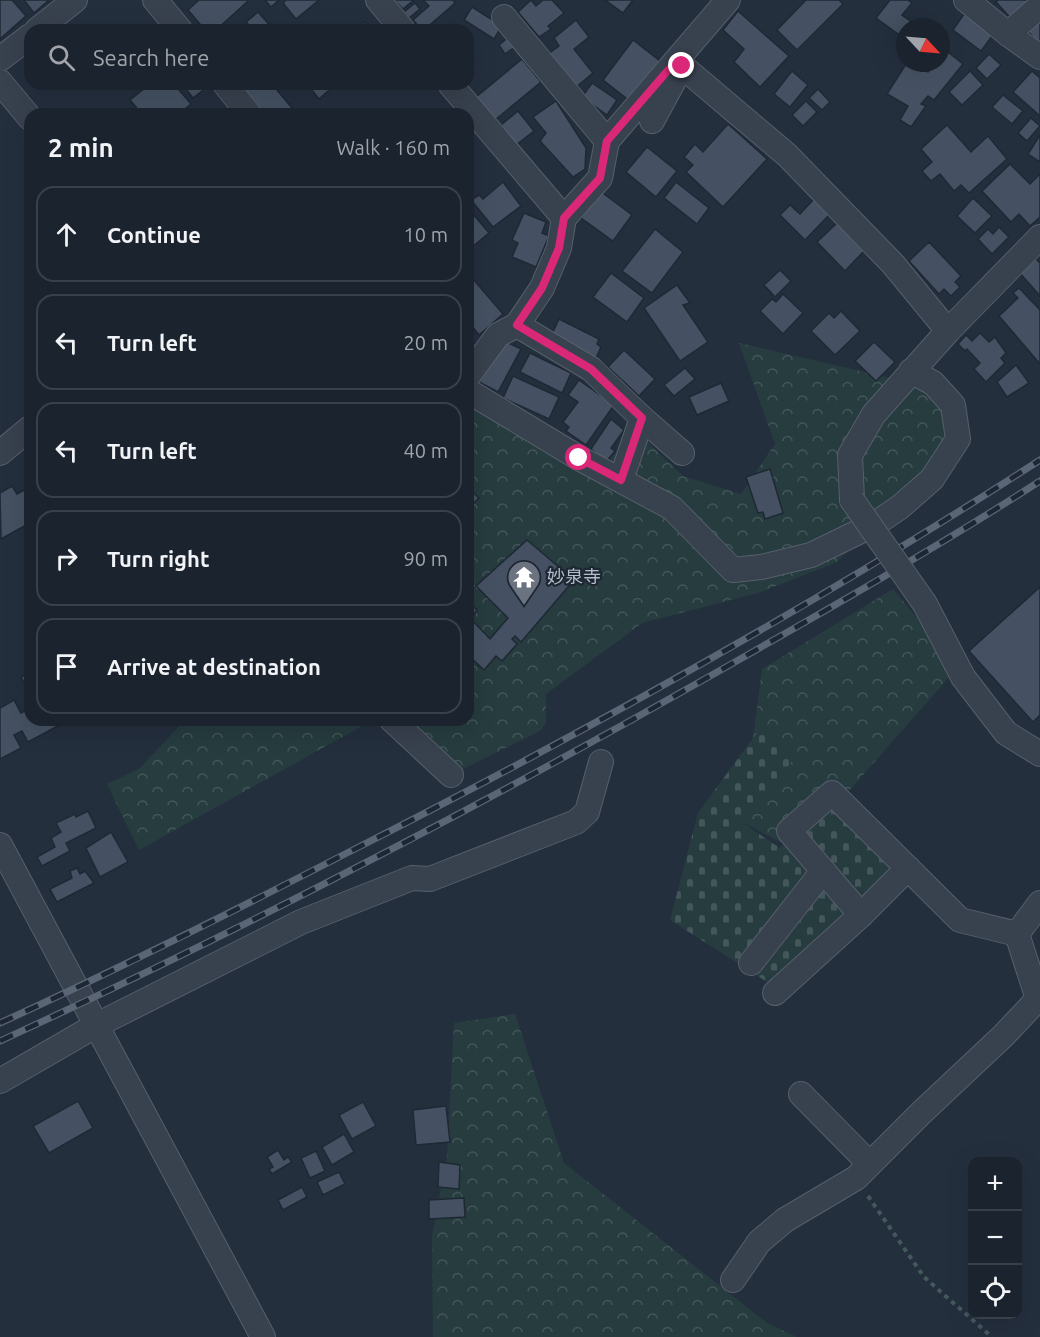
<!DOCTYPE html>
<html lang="en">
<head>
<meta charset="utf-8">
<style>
  :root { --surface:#1b232e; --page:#242b36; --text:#f1f3f6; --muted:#a0a4aa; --line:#39404a }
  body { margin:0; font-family:Ubuntu,"Noto Sans JP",sans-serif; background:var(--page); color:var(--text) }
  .controls { position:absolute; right:18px; bottom:18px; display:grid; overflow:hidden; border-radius:12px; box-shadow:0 6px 24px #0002 }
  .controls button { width:54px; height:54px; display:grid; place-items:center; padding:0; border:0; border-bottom:2px solid var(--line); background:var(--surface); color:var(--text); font:30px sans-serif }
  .compass { position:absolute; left:896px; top:18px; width:54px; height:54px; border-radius:50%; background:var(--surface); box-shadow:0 6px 24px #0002; rotate:116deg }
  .stop { position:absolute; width:18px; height:18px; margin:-14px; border:4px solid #db2777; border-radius:50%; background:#fff }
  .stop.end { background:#db2777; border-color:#fff; box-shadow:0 2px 6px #0008 }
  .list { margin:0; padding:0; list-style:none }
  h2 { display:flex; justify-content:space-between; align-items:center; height:78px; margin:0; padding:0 24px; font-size:26px }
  h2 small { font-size:20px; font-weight:400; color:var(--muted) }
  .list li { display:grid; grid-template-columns:39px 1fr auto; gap:18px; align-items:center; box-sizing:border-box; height:96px; margin:0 12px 12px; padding:0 12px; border:2px solid var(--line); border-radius:18px }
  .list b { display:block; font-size:22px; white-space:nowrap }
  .list em { font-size:20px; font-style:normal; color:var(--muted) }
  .icon { flex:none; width:33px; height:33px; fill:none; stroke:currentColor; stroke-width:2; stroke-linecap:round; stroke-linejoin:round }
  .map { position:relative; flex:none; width:1040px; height:1337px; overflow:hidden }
  .search { position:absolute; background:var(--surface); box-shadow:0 6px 24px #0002; left:24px; top:24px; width:450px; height:66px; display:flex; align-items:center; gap:15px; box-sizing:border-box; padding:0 21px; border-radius:18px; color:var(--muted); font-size:22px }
  .panel { position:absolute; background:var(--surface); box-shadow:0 6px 24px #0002; left:24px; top:108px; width:450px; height:618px; border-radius:18px }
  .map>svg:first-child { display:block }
  .forest { fill:url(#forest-crowns) }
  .cemetery { fill:url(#cemetery-stones) }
  .building { fill:#455162; stroke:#1f2835; stroke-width:1.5 }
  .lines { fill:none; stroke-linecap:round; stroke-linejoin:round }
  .minor-casing { stroke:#565f6c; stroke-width:26 }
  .path { stroke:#44595c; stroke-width:4; stroke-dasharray:4.5 4.5; stroke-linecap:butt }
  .minor { stroke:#38414e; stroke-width:24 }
  .rail-casing { stroke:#5a6575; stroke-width:7 }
  .rail { stroke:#1d2633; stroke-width:4.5; stroke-dasharray:14; stroke-linecap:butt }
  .minor-bridge-casing { stroke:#565f6c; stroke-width:26; stroke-linecap:butt }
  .minor-bridge { stroke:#38414e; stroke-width:24 }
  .route { stroke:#db2777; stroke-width:8 }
  .labels { text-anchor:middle; stroke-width:4.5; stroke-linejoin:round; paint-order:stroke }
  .poi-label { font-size:18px; fill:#b4bcc9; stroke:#1d2633; text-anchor:start }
</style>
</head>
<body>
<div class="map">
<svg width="1040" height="1337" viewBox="0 0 1040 1337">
  <defs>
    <pattern id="forest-crowns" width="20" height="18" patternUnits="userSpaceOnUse" patternTransform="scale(1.5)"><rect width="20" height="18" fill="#263c3f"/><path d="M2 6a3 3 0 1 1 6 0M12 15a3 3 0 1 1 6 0" fill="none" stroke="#435659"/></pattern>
    <pattern id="cemetery-stones" width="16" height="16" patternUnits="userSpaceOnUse" patternTransform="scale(1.5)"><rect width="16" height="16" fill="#263c3f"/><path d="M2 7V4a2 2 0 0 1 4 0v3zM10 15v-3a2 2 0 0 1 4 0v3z" fill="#435659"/></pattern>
  </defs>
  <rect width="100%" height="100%" fill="#242f3e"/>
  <g class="forest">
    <polygon points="739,343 912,383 955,420 932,479 835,563 758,593 642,623 546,694 546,723 540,731 451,775 382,720 468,720 468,393 606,464 635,430 683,476 741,494 775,444"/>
    <polygon points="893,589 958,667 840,801 786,845 744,823 794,757 753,738 762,669"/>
    <polygon points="193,720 373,720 139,850 107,784 139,769 183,722"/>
    <polygon points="515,1014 564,1163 767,1323 797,1337 433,1337 432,1236 447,1156 454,1023"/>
  </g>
  <polygon class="cemetery" points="759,730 795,757 744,824 780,848 832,793 903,863 775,987 670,920 698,813"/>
  <g class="building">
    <polygon points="0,0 12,0 26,16 0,39"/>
    <polygon points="24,0 49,0 34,13"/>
    <polygon points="199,0 247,0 248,1 216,30 205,30 188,10"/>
    <polygon points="265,0 279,0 271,7"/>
    <polygon points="286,0 319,0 296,19 283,3"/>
    <polygon points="394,0 414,0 403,9"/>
    <polygon points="423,0 453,0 455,3 424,30 422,30 413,20 429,6"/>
    <polygon points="531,0 536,6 543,0 552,0 564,13 548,26 551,29 539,37 518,12"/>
    <polygon points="605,0 633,0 623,13"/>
    <polygon points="806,0 839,0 843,4 797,50 777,30"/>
    <polygon points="890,0 908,0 912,3 902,15 919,27 905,27 905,39 876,18"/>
    <polygon points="998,0 1036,0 1016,24 996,2"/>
    <polygon points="415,3 420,9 409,18 404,12"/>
    <polygon points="472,7 502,26 494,39 464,20"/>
    <polygon points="738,11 789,56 760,87 734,62 744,49 723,30"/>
    <polygon points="258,12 274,30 249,30 252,28 246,22"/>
    <polygon points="964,14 993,35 981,51 953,30"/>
    <polygon points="1040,19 1040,45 1027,30"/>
    <polygon points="576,20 589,37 574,49 593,73 575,88 548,54 559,46 554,38"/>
    <polygon points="364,22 370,30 353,30"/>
    <polygon points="454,22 462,30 447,30"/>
    <polygon points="512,34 519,44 505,54 499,45"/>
    <polygon points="633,40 660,61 630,101 603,80"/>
    <polygon points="948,52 963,64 934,100 928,96 921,104 926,106 911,127 900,120 908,106 887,94 906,64 928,72 937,63 941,63 941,59"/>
    <polygon points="989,54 1001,65 987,79 976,68"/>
    <polygon points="522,59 541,82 495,120 476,97"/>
    <polygon points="792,71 808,85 790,107 774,94"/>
    <polygon points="970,71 983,85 962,105 949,92"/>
    <polygon points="1032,71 1040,78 1040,116 1013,92"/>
    <polygon points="592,83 617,100 607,115 582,97"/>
    <polygon points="150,84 174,84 191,104 179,114 142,114 130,100"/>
    <polygon points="182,84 202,84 206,88 193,98"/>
    <polygon points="246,84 272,84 292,108 286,114 263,114 240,89"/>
    <polygon points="307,84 336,84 319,99"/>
    <polygon points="818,89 830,102 822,110 809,98"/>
    <polygon points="1003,95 1023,111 1012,124 992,107"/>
    <polygon points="556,101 586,148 585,169 573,177 540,141 546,133 533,117"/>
    <polygon points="806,101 817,112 803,126 792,115"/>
    <polygon points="518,111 534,131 516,145 501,125"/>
    <polygon points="1031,118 1040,126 1027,141 1018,133"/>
    <polygon points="728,124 767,159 723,207 686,172 693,165 684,157 695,144 703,152"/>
    <polygon points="947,125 971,152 988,136 1007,159 969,193 961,185 954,191 940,174 931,181 922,171 932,162 921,149"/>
    <polygon points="1040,135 1040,162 1028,154"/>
    <polygon points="647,147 677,171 656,197 626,172"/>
    <polygon points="1010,164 1030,184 1040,174 1040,217 1030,226 1019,214 1011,222 982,191"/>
    <polygon points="503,182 521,206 493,227 471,200 479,195 483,199"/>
    <polygon points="676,182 709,208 697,224 664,198"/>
    <polygon points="600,191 632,215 613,241 581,218"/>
    <polygon points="973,198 992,216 975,233 957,216"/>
    <polygon points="814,199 830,214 805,240 780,215 790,205 800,214"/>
    <polygon points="468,208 489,233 471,248 468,244"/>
    <polygon points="524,213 546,222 542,233 549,236 536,267 512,257 518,243 512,240"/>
    <polygon points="837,223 864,251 845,271 817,242"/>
    <polygon points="999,227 1009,237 992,254 978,239 988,229 993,234"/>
    <polygon points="655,229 683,252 652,293 622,271"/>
    <polygon points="929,242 961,276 955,282 960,287 951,296 944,289 939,294 909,261"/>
    <polygon points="1034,257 1040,263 1040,296 1018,271"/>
    <polygon points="780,270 791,281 775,297 764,285"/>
    <polygon points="468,273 503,314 479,335 468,321"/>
    <polygon points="611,273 644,298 627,322 593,297"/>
    <polygon points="677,285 690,303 683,305 708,342 680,361 644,308"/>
    <polygon points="1019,288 1040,310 1040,364 999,316 1018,298 1013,293"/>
    <polygon points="783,294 803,313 783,334 760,311 772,299 776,302"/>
    <polygon points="841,311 860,331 835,355 811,331 829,313 834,318"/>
    <polygon points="559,319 599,339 597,344 601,347 596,358 551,336"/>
    <polygon points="980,333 989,342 995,337 1006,353 1001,358 1005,363 986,382 974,369 980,363 967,349 965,351 958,344 966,335 972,341"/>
    <polygon points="502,340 521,349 498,392 479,382"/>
    <polygon points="874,342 895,362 876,381 855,361"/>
    <polygon points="624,350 655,379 639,396 608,367"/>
    <polygon points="530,353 571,373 562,393 520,372"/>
    <polygon points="1016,365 1029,383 1007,397 997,382"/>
    <polygon points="685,368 695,379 674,396 664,385"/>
    <polygon points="513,376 559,397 549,419 503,398"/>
    <polygon points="579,380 614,405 586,445 566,431 569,427 563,422 578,402 568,395"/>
    <polygon points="721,383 729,401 697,415 689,397"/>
    <polygon points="611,419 624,430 611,448 615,451 606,462 591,449"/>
    <polygon points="770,469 783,513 765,519 763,512 758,513 746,477"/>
    <polygon points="12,486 17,494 24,490 30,501 30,523 1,539 0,493"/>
    <polygon points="468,488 479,498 468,509"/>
    <polygon points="527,540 574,580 521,642 515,636 512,639 517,644 502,661 496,656 484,670 468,655 468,602 477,610 471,619 490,639 508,618 476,586"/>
    <polygon points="1040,587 1040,715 1033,722 969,651"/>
    <polygon points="30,673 30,694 21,677"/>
    <polygon points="14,700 21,713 30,708 30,720 69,720 28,742 22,731 14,735 21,748 0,759 0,708"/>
    <polygon points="88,811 96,828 66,843 70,851 42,866 37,857 55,847 51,838 61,832 56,823 75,814 76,817"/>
    <polygon points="111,832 128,862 100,877 86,848"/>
    <polygon points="77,868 80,874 85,871 94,883 57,902 50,889 72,878 70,871"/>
    <polygon points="78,1101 93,1128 49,1153 33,1126"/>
    <polygon points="363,1102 376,1126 352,1139 339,1115"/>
    <polygon points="446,1106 450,1142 416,1145 413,1110"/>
    <polygon points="344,1134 354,1152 332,1165 322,1147"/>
    <polygon points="278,1150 284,1160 288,1157 292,1162 272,1174 269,1169 273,1167 267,1157"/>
    <polygon points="316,1151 325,1171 310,1178 301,1158"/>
    <polygon points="439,1162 460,1165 459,1189 438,1187"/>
    <polygon points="339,1172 345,1184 323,1195 317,1182"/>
    <polygon points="302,1187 307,1197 283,1210 278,1200"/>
    <polygon points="464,1198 465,1217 429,1219 429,1200"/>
  </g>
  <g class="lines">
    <defs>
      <g id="minor">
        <polyline points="155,0 180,30"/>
        <polyline points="378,0 403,30"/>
        <polyline points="966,0 1008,34 1040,57"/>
        <polyline points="504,17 607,141"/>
        <polyline points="37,30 75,0"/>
        <polyline points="1008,34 1040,6"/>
        <polyline points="0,59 30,36"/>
        <polyline points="676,61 787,155 893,264 948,331"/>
        <polyline points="0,82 30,118"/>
        <polyline points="225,84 249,114"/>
        <polyline points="450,84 564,218 600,178 607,141 728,0"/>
        <polyline points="652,121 678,73"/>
        <polyline points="517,325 591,369 642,418"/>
        <polyline points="468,376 498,335 517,325 542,288 559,248 564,218"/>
        <polyline points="468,391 579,458 672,508 733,570 761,567 811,555 875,524 900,507 932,479 958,439 953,405 933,383 911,371"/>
        <polyline points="0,453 30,428"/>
        <polyline points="621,480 642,418 682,453"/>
        <polyline points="852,500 850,455 874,414 948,331 1040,237"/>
        <polyline points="925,604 963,677 1006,733 1040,754"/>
        <polyline points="392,720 451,775"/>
        <polyline points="0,845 263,1337"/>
        <polyline points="908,868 861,915 789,831 832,793 960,920 1017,934"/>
        <polyline points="751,963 823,871"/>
        <polyline points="775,993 861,915"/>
        <polyline points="0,1081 95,1026 301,922 412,878 430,879 576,822 587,812 601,762"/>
        <polyline points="801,1094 869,1163"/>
        <polyline points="733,1280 759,1242 785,1220 856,1178 921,1113 1003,1036 1038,999 1017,934 1040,903"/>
      </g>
    </defs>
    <use href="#minor" class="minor-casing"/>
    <polyline class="path" points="868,1196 924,1277 992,1337"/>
    <use href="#minor" class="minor"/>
    <defs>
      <g id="rail">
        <path d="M0,1023C117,970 232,912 347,853C584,733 817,604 1040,460"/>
        <path d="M0,1041C240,931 473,810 703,680C816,616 930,552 1040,481"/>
      </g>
    </defs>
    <use href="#rail" class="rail-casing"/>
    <use href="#rail" class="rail"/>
    <defs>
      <polyline id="minor-bridge" points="852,500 925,604"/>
    </defs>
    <use href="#minor-bridge" class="minor-bridge-casing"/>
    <use href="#minor-bridge" class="minor-bridge"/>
  </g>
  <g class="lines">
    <polyline class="route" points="579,458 621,480 642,418 591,369 517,325 542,288 559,248 564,218 600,178 607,141 676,61 682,66"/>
  </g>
  <defs>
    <symbol id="temple-pin" viewBox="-11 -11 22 30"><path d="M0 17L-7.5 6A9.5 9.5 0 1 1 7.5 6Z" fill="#6b7280" stroke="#1d2633"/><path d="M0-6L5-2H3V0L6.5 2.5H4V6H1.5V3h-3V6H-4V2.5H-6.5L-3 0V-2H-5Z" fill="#fff"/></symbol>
  </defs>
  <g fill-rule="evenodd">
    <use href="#temple-pin" x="505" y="558" width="38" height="52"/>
  </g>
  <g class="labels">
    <g class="poi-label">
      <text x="547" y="583">妙泉寺</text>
    </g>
  </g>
</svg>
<div class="controls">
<button>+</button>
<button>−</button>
<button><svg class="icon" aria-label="locate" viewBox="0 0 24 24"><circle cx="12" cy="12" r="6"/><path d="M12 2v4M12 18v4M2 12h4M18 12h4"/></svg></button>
</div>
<svg class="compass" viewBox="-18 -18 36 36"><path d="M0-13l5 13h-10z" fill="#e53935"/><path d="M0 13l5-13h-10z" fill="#a0a4aa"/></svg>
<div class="stop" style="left:579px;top:458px"></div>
<div class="stop end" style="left:682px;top:66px"></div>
<div class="search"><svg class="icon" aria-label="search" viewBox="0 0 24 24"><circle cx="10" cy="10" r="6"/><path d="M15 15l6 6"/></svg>Search here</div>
<section class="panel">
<h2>2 min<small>Walk · 160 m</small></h2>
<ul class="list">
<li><svg class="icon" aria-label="ahead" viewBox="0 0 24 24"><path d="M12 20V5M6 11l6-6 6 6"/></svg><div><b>Continue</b></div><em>10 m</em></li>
<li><svg class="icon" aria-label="left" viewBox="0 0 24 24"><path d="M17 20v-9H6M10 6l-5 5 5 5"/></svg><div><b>Turn left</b></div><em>20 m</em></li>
<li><svg class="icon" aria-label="left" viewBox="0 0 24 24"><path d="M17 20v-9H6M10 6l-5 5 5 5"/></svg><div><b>Turn left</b></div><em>40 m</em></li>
<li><svg class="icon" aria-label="right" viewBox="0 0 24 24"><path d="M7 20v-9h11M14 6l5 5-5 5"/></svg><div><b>Turn right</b></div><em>90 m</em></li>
<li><svg class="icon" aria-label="arrive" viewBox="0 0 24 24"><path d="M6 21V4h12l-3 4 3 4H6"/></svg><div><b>Arrive at destination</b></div></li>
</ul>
</section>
</div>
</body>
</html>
